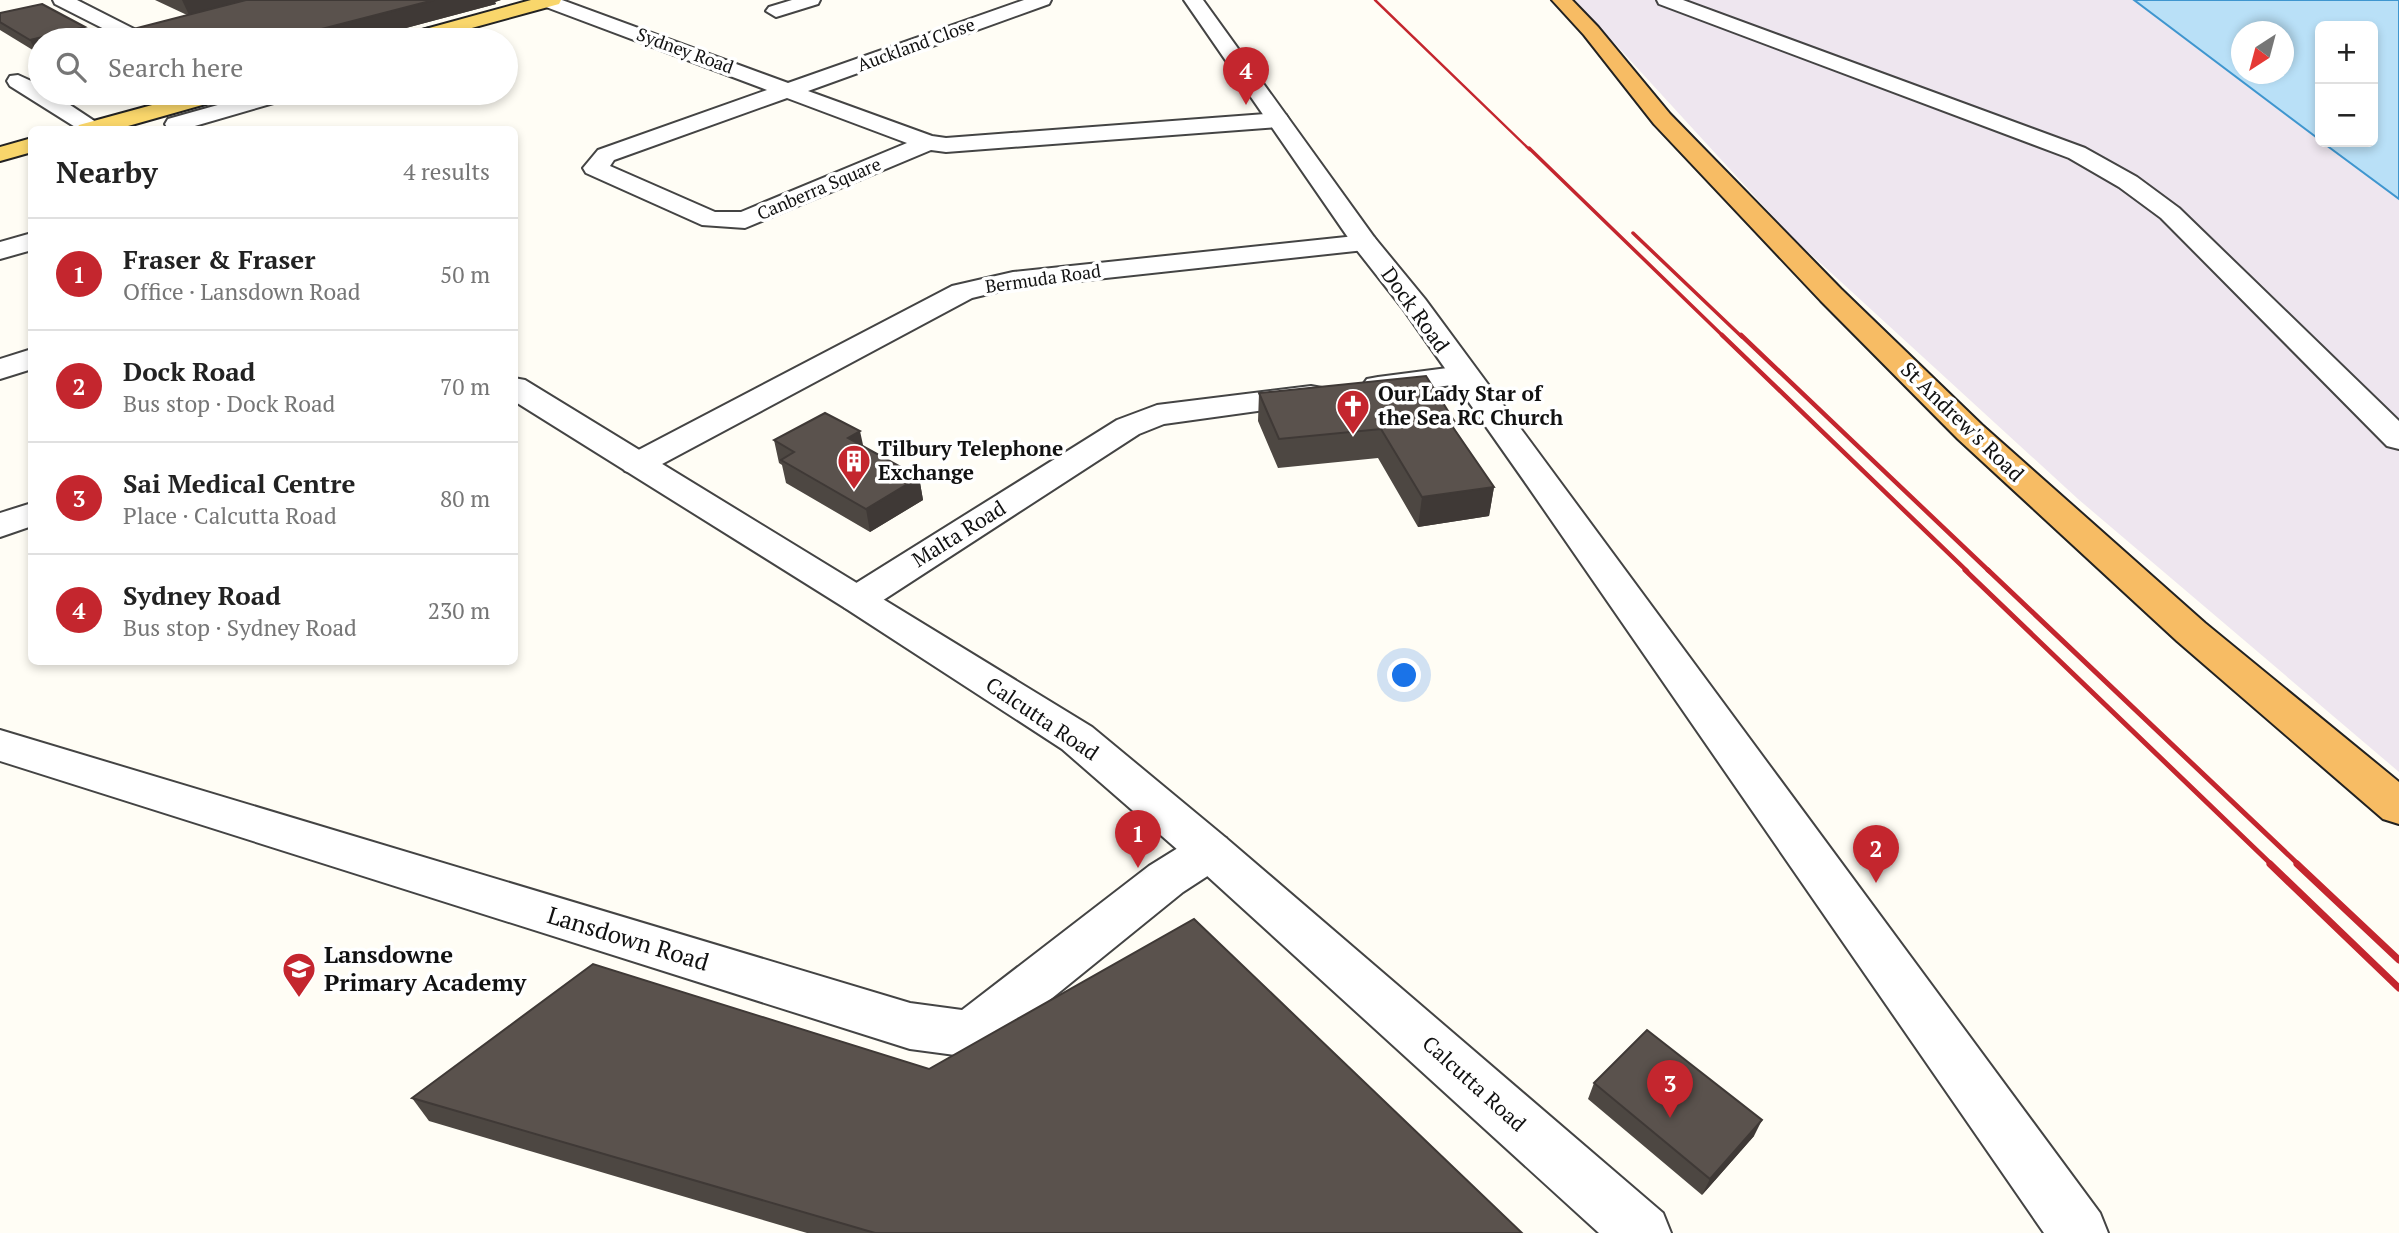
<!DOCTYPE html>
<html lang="en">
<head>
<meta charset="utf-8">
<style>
  :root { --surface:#fff; --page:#f2f2f2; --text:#222; --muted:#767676; --line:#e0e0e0; --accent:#c4262e }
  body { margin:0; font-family:"PT Serif",serif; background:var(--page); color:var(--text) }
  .controls { position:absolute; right:21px; top:21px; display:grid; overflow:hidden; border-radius:10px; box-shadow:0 4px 10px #0003 }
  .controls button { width:63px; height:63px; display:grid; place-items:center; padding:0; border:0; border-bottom:2px solid var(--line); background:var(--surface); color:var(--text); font:35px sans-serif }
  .compass { position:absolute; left:2231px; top:21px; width:63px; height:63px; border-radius:50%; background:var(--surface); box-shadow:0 4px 10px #0003; rotate:216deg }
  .you { position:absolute; left:1405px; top:676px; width:24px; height:24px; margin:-18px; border:5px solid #fff; border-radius:50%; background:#1a73e8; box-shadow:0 0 0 10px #1a73e833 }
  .badge { display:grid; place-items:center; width:46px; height:46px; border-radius:50%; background:var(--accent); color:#fff; font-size:23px; font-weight:700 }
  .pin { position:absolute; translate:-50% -58px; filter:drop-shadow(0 2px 4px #0008) }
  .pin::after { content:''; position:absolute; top:37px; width:24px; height:21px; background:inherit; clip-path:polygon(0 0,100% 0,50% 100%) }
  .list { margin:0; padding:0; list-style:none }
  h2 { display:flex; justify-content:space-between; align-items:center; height:91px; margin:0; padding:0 28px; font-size:30px }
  h2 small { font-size:23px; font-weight:400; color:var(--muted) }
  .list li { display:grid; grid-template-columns:46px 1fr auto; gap:21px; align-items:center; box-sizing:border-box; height:112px; padding:0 28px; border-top:2px solid var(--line) }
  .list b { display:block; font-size:26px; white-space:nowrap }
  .list p { margin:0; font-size:23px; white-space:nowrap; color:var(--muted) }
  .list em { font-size:23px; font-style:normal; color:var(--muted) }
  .icon { flex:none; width:38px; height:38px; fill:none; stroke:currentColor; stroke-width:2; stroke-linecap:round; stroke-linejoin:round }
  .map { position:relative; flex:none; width:2399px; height:1233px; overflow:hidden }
  .search { position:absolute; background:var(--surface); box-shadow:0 4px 10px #0003; left:28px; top:28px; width:490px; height:77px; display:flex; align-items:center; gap:18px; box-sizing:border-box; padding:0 24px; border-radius:38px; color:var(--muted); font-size:26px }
  .panel { position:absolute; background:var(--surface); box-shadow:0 4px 10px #0003; left:28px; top:126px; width:490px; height:539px; border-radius:10px }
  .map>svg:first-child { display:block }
  .industrial { fill:#eee6ef; fill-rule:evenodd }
  .water { fill:#b9e0f7; stroke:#3f96cf; stroke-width:2; fill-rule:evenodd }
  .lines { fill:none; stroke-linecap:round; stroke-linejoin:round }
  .minor-casing { stroke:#444; stroke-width:4 }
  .tertiary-casing { stroke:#444; stroke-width:4 }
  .primary-casing { stroke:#222; stroke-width:4 }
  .trunk-casing { stroke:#222; stroke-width:4 }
  .minor { fill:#fff; fill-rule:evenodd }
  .tertiary { fill:#fff; fill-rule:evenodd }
  .primary { fill:#f9d66b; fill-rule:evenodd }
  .trunk { fill:#f7bc64; fill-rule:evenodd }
  .rail-far4 { stroke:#c4262e; stroke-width:2.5 }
  .rail-far3 { stroke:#c4262e; stroke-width:3.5 }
  .rail-far2 { stroke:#c4262e; stroke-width:4.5 }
  .rail-far1 { stroke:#c4262e; stroke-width:5 }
  .rail { stroke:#c4262e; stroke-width:7 }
  .wall { fill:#4d4742 }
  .shaded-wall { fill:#3f3936 }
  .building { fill:#5a524d; stroke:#3f3936; stroke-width:2 }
  .labels { text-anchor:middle; stroke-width:7; stroke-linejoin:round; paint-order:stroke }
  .far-street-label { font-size:18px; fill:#111; stroke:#fff }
  .street-label { font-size:21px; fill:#111; stroke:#fff }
  .poi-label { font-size:21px; font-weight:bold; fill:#111; stroke:#fff; text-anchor:start }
  .near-street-label { font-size:24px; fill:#111; stroke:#fff }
  .near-poi-label { font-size:24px; font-weight:bold; fill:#111; stroke:#fff; text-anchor:start }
</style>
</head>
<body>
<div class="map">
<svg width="2399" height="1233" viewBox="0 0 2399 1233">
  <rect width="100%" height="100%" fill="#fffdf5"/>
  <path class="industrial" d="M1575,0H2399V772L2078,499L1792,237ZM2320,26H2373V142H2320ZM2242,32H2284V74H2242Z"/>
  <path class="water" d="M2134,0H2399V199L2322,142H2373V26H2320V140ZM2242,32H2284V74H2242Z"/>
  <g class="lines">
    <defs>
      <g id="minor">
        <path d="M536,0H562L788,83L1024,0H1051L1049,4L808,91L932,136L946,138L1278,113L1286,115L1289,120L1286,125L1278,127L946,152L931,150L745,228L702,225L586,173L583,168L598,150L767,90L538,4ZM787,98L907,143L741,212H715L610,166L614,160Z"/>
        <polygon points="792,0 820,0 818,4 776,17 766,11 769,7"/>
        <polygon points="1657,0 1683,0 2085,148 2137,177 2179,208 2399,421 2399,449 2387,446 2161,218 2119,187 2069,158 1659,4"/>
        <polygon points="430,28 452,36 455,40 423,38 420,34 423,30"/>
        <polygon points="260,93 294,93 291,98 181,130 168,129 165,124 168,119"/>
        <polygon points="32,233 32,250 0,259 0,242"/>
        <polygon points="1365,235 1374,237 1378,243 1374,249 1013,288 972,298 649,471 637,474 625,471 620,464 625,457 952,286 1013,272"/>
        <polygon points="32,349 32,369 0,379 0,359"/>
        <polygon points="1463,366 1474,368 1478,375 1474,382 1378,395 1367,393 1362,386 1367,379 1378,377"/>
        <polygon points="1311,386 1322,388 1327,395 1322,402 1164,424 1139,434 871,608 858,611 845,608 839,599 845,590 1117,420 1157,405"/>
        <polygon points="32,503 32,526 0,537 0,513"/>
        <polygon points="0,730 910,1003 962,1010 1149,866 1194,838 1210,833 1226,838 1233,851 1226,864 1183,892 988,1050 970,1057 910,1049 0,761"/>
      </g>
      <g id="tertiary">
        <polygon points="53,0 77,0 138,31 141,35 139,40 119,40 120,37 55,4"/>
        <polygon points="1184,0 1203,0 1374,237 1425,299 2100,1213 2108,1233 2044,1233 1527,485 1404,310 1356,249"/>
        <polygon points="18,75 40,85 40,93 52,93 108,130 80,130 10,86 7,81 10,76"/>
        <polygon points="514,378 525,380 1092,727 1226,838 1663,1213 1671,1233 1599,1233 1194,864 1062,749 845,608 514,401"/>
      </g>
      <g id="primary">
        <polygon points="531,0 561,0 559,4 428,40 397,40 400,36"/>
        <polygon points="196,93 230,93 227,98 114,130 76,130 79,125"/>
        <polygon points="32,138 32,152 0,161 0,147"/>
      </g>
      <polygon id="trunk" points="1552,0 1572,0 1598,27 1670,114 1841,289 1982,425 2205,623 2399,782 2399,824 2383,819 2177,641 1958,439 1821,301 1654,124 1584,35"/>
    </defs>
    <use href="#minor" class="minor-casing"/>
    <use href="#tertiary" class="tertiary-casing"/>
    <use href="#primary" class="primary-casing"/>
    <use href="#trunk" class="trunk-casing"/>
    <use href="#minor" class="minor"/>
    <use href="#tertiary" class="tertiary"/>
    <use href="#primary" class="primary"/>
    <use href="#trunk" class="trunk"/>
    <polyline class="rail-far4" points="1375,0 1530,150"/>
    <g class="rail-far3">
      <polyline points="1529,148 1724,337"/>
      <polyline points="1633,233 1742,337"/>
    </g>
    <g class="rail-far2">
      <polyline points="1722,335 1967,571"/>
      <polyline points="1741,335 1989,571"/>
    </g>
    <g class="rail-far1">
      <polyline points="1965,570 2272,865"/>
      <polyline points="1988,570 2299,865"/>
    </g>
    <g class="rail">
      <polyline points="2270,864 2399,988"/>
      <polyline points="2297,864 2399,960"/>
    </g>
  </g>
  <g class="wall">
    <polygon points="155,0 501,0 495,2 496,4 361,40 109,40 106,36 187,15"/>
    <polygon points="0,13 91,39 36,52 0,30"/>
    <polygon points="1259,393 1455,422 1454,428 1494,487 1489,516 1418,527 1378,458 1278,468 1258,421"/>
    <polygon points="774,440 919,477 923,500 870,532 786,483 782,465 779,463"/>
    <polygon points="929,1069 1522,1233 807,1233 429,1121 412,1098"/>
    <polygon points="1594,1083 1754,1136 1702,1195 1588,1099"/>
  </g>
  <g class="shaded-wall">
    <polygon points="182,0 258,0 190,17"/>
    <polygon points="434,0 501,0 495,2 496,4 361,40 279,40"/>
    <polygon points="85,27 91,39 85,40 40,40 40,51 36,52 30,40"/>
    <polygon points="860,431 865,454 848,438"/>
    <polygon points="919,477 923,500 870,532 866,509"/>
    <polygon points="1494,487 1489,516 1418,527 1422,497"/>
    <polygon points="1762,1120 1754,1136 1702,1195 1710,1179"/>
  </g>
  <g class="building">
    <polygon points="246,0 434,0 279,40 115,40 106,36"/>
    <polygon points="42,4 85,27 30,40 0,22 0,13"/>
    <polygon points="1426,376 1455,422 1450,423 1494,487 1422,497 1381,429 1279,439 1259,393"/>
    <polygon points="825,413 860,431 848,438 919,477 866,509 781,460 794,452 774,440"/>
    <polygon points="1194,919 1522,1233 875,1233 412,1098 593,964 929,1069"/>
    <polygon points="1647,1030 1762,1120 1710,1179 1594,1083"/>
  </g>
  <defs>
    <symbol id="church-pin" viewBox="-11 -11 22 30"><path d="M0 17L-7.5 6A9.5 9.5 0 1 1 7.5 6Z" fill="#c4262e" stroke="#fff"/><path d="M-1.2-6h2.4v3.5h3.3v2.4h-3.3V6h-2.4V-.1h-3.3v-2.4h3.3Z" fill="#fff"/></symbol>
    <symbol id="building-pin" viewBox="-11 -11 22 30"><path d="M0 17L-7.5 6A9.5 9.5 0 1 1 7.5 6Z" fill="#c4262e" stroke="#fff"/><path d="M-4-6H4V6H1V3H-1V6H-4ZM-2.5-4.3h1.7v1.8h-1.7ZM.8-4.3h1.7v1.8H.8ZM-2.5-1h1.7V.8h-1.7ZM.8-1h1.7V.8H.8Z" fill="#fff"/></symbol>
    <symbol id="school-pin" viewBox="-11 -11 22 30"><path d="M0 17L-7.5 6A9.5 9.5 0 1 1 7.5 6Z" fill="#c4262e" stroke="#fff"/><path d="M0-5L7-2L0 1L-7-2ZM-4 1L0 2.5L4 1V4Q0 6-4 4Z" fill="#fff"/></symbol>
  </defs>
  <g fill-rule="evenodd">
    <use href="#church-pin" x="1334" y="387" width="38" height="52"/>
    <use href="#building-pin" x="835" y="442" width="38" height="52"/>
    <use href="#school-pin" x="280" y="950" width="38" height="52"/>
  </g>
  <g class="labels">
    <g class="far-street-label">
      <text transform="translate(916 45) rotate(-20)" y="6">Auckland Close</text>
      <text transform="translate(685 51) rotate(20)" y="6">Sydney Road</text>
      <text transform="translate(819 189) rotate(-23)" y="6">Canberra Square</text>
      <text transform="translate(1043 279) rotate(-8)" y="6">Bermuda Road</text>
    </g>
    <g class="street-label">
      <text transform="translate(1415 310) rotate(54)" y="7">Dock Road</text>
      <text transform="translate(1962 422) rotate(44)" y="7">St Andrew's Road</text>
      <text transform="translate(959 534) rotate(-32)" y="7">Malta Road</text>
      <text transform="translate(1042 719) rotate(34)" y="7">Calcutta Road</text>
      <text transform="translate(1474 1084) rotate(42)" y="7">Calcutta Road</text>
    </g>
    <g class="poi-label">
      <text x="1378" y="401">Our Lady Star of<tspan x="1378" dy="24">the Sea RC Church</tspan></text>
      <text x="878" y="456">Tilbury Telephone<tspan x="878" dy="24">Exchange</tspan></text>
    </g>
    <g class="near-street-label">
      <text transform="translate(628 939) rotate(17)" y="8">Lansdown Road</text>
    </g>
    <g class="near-poi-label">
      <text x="324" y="963">Lansdowne<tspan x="324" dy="28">Primary Academy</tspan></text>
    </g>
  </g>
</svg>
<div class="controls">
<button>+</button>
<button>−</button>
</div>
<svg class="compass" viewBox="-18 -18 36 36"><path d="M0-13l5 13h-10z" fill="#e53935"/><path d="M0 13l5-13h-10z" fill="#767676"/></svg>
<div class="you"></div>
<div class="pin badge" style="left:1138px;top:868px">1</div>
<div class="pin badge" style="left:1876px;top:883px">2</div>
<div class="pin badge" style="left:1670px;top:1118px">3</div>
<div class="pin badge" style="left:1246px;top:105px">4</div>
<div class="search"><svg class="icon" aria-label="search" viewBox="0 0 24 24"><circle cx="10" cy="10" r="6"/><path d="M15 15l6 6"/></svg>Search here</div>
<section class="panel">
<h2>Nearby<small>4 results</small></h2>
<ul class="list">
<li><span class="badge">1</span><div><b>Fraser &amp; Fraser</b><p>Office · Lansdown Road</p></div><em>50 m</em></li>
<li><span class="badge">2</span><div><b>Dock Road</b><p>Bus stop · Dock Road</p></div><em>70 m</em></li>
<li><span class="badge">3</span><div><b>Sai Medical Centre</b><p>Place · Calcutta Road</p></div><em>80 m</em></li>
<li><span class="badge">4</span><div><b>Sydney Road</b><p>Bus stop · Sydney Road</p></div><em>230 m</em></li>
</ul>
</section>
</div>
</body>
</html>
